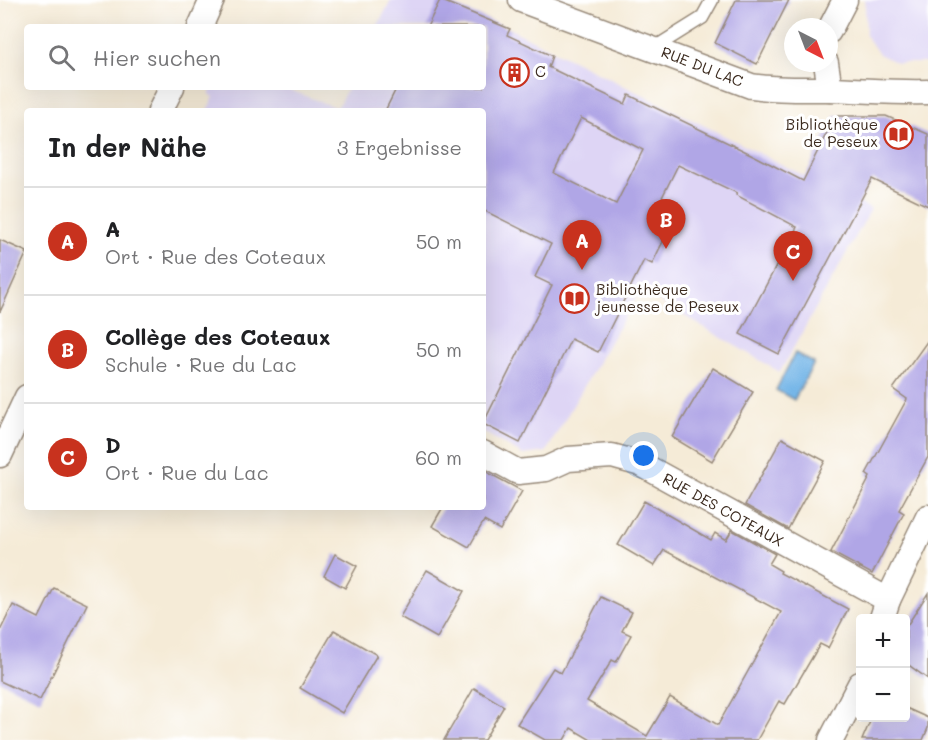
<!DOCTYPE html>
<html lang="de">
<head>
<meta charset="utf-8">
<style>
  :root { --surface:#fff; --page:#f2f2f2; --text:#202124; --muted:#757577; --line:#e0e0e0; --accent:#c8321e }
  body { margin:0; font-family:Mali,sans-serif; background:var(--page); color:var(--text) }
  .controls { position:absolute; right:18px; bottom:18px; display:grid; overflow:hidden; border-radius:6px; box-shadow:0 6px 24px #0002 }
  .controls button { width:54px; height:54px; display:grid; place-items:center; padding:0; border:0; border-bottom:2px solid var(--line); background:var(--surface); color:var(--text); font:30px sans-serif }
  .compass { position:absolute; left:784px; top:18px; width:54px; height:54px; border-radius:50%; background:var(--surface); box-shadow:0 6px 24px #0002; rotate:138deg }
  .you { position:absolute; left:644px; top:456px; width:21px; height:21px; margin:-15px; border:4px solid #fff; border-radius:50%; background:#1a73e8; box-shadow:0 0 0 9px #1a73e833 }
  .badge { display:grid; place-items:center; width:39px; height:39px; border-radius:50%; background:var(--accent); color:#fff; font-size:20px; font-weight:700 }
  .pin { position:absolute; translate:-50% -50px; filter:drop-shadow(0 2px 3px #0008) }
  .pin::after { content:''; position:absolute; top:32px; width:21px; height:18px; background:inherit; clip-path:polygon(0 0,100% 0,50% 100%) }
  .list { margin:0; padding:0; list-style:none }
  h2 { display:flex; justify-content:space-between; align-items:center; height:78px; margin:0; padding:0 24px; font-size:26px }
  h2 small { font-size:20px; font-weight:400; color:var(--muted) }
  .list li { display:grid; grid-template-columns:39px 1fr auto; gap:18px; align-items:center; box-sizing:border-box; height:108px; padding:0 24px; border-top:2px solid var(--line) }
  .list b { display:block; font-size:22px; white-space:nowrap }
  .list p { margin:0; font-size:20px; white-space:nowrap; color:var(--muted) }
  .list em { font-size:20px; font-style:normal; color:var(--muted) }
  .icon { flex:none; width:33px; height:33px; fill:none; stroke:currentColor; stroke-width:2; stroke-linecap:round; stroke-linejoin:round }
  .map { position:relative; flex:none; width:928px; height:740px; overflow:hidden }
  .search { position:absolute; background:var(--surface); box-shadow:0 6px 24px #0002; left:24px; top:24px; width:462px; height:66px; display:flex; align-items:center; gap:15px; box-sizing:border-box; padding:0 21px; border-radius:6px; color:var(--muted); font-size:22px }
  .panel { position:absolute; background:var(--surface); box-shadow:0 6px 24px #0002; left:24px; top:108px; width:462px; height:402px; border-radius:6px }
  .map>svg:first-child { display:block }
  .built { fill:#ded5f5 }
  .water { fill:#71b4e7; stroke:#566f82; stroke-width:1.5 }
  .building { fill:#b0a6e6; fill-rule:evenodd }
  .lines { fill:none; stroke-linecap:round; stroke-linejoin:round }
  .lane-casing { stroke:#988a7a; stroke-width:15 }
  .street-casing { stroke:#988a7a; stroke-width:27 }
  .lane { stroke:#fff; stroke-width:12 }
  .street { stroke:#fff; stroke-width:24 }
  .labels { text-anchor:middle; stroke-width:6; stroke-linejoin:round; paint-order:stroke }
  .street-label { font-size:15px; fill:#3b2a1e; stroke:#fff }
  .poi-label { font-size:15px; fill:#3b2a1e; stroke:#fff; text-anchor:start }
</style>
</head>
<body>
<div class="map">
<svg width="928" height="740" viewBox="0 0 928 740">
  <rect width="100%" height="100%" fill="#fff"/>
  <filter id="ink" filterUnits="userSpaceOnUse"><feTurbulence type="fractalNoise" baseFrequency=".0167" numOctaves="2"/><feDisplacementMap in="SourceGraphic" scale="12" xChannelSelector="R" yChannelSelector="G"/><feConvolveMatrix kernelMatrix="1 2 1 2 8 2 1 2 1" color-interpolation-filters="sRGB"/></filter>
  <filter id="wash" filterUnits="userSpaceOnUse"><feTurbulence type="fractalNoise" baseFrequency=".008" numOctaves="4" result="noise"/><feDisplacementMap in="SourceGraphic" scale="24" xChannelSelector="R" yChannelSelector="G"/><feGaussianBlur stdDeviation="1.35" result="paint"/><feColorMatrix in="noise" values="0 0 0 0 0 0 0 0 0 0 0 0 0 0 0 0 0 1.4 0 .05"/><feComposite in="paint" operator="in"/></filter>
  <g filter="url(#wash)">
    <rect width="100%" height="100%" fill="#f5ebd7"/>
    <g class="built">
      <polygon points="391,0 439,0 510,29 871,209 780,372 640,290 546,452 523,455 483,432 483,111 207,111 214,97 209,94 213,87 282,87 337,108 348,87 483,87 483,27 377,27"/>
      <polygon points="865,0 928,0 928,63 897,63 879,54 866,36"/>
    </g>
    <polygon class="water" points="795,353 814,363 794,400 776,390"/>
    <g id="blocks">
      <g class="building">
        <path d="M440,0L510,29L507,35L552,56L548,67L625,104L629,95L757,157L803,181L835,116H886L928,134V206L872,179L779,354L740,334L797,227L736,195L737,193L678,165L649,224L667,233L652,264L644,260L598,352L571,339L520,443L483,424L552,285L535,277L551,244L483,210V111H385L397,87H483V27H427ZM581,118L643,150L616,204L554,173Z"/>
        <polygon points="736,0 789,0 757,64 715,43"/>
        <polygon points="0,240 27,252 0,312"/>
        <polygon points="928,340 928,457 899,510 904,513 872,574 831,552 870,477 866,474 907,399 893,389"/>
        <polygon points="713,368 753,392 712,461 672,437"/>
        <polygon points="782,438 825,461 788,529 745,505"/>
        <polygon points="483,470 522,491 500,530 484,521 469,547 432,526 443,507 483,507"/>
        <polygon points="644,501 711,540 715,533 726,540 732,530 775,554 769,564 781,571 780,573 848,609 828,648 820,644 785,704 779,701 757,740 591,740 571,728 564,740 545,740 517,724 553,668 561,673 601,597 632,612 622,631 631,635 616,662 612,660 587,701 647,736 670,697 718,725 781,612 664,550 654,566 618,545"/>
        <polygon points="335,554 357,566 345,588 324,576"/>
        <polygon points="427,570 464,591 437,638 400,617"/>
        <polygon points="54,588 87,604 40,700 0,681 0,631 13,605 39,618"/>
        <polygon points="928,593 928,679 906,663 906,627"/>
        <polygon points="334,630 377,655 342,713 300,688"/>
        <polygon points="474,688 504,706 484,740 444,740"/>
        <polygon points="906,708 928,718 928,728 923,740 862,740 872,717 906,717"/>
      </g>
    </g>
  </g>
  <g filter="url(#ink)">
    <use href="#blocks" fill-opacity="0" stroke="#988a7a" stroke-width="1.5"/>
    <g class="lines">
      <defs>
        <polyline id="lane" points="654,48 702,18 712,0"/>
        <g id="street">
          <path d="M521,0L751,86C778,90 803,89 830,89C863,90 895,93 928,92"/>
          <polyline points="200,27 212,0"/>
          <polyline points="829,31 845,0"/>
          <polyline points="826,63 830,89"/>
          <polyline points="160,111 172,87"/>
          <polyline points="483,453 518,472 546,469 568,459 612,456 641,464 888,600"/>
          <polyline points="0,455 27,397"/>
          <polyline points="882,618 888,600 928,517"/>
          <polyline points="831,740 860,684"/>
        </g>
      </defs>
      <use href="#lane" class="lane-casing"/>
      <use href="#street" class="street-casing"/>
      <use href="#lane" class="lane"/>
      <use href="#street" class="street"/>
    </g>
  </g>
  <defs>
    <symbol id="building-ring" viewBox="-11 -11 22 22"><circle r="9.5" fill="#fff" stroke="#c8321e" stroke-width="1.5"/><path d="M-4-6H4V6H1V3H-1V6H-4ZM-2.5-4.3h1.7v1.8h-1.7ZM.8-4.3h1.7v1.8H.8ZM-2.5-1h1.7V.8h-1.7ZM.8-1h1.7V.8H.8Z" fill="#c8321e"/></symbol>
    <symbol id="library-ring" viewBox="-11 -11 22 22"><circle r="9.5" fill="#fff" stroke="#c8321e" stroke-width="1.5"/><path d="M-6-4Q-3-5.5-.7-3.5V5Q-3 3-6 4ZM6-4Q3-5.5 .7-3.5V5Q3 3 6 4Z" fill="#c8321e"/></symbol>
  </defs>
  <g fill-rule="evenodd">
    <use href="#building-ring" x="498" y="56" width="33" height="33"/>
    <use href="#library-ring" x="882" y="118" width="33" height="33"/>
    <use href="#library-ring" x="558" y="282" width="33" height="33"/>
  </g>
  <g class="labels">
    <g class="street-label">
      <text transform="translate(702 67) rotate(21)" y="5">RUE DU LAC</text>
      <text transform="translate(723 510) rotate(29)" y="5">RUE DES COTEAUX</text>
    </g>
    <g class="poi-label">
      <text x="535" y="77">C</text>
      <text x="878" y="130" text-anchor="end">Bibliothèque<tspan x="878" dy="17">de Peseux</tspan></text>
      <text x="596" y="295">Bibliothèque<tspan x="596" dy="17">jeunesse de Peseux</tspan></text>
    </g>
  </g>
</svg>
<div class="controls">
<button>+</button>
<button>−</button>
</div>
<svg class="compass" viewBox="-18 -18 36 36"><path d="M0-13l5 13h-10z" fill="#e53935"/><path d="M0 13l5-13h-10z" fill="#757577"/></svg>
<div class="you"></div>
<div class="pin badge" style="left:582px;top:270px">A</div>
<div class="pin badge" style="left:666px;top:249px">B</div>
<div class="pin badge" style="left:793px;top:281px">C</div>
<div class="search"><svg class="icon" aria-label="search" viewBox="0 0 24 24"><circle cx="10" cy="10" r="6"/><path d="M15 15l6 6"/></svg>Hier suchen</div>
<section class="panel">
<h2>In der Nähe<small>3 Ergebnisse</small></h2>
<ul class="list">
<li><span class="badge">A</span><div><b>A</b><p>Ort · Rue des Coteaux</p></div><em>50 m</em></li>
<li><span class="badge">B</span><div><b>Collège des Coteaux</b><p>Schule · Rue du Lac</p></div><em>50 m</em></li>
<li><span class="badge">C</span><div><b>D</b><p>Ort · Rue du Lac</p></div><em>60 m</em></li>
</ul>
</section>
</div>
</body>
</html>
